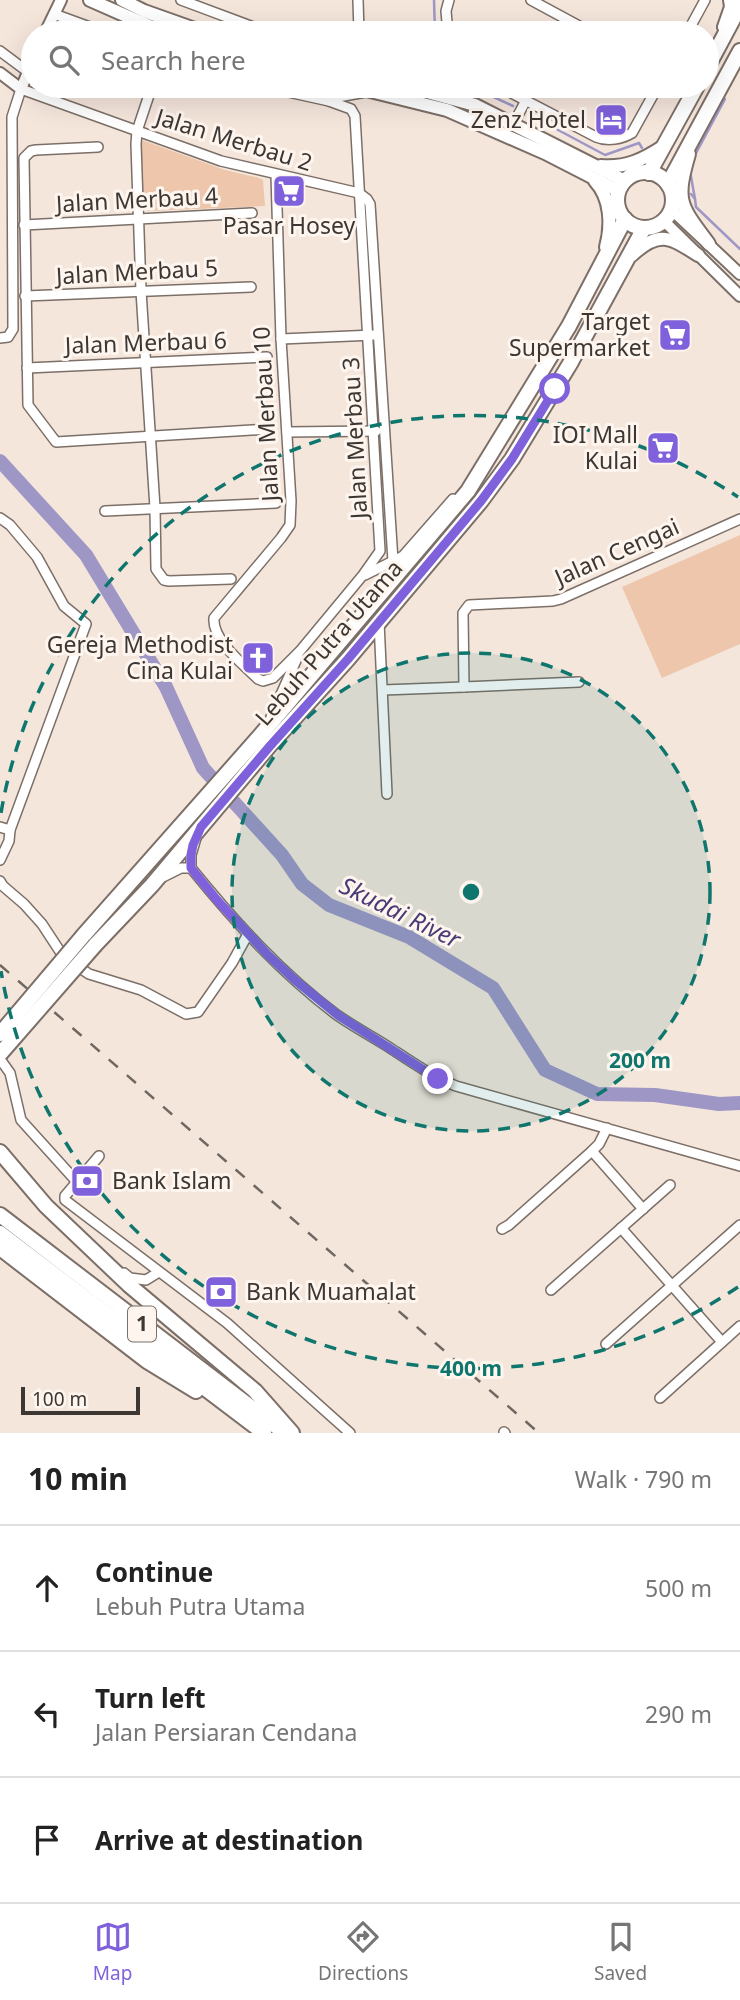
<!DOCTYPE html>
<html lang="en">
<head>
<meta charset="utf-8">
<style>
  :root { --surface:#fff; --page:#f2f2f2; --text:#222; --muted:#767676; --line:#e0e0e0; --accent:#7f61dc }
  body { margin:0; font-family:"Noto Sans",sans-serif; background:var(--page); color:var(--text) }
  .scale { position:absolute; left:21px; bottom:18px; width:119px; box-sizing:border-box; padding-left:7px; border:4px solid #3d3733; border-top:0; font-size:19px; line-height:24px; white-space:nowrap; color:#3d3733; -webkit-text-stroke:5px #fef5ef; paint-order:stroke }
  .stop { position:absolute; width:21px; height:21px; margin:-16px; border:5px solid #7f61dc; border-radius:50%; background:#fff }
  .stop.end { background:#7f61dc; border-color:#fff; box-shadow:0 2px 7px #0008 }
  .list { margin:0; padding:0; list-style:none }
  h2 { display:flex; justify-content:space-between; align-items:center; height:91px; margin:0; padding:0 28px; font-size:30px }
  h2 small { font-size:23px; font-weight:400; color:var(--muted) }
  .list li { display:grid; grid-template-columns:46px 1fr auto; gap:21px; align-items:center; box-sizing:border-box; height:126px; padding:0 28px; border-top:2px solid var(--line) }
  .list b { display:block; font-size:26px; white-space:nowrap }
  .list p { margin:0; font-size:23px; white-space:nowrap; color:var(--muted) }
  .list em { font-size:23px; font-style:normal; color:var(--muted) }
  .icon { flex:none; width:38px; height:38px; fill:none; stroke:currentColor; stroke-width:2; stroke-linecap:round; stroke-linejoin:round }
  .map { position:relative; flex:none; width:740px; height:1433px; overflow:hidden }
  .search { position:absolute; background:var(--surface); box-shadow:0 7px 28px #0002; left:21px; right:21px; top:21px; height:77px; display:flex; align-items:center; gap:18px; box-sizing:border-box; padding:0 24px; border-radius:38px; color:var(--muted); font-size:26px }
  .sheet { height:469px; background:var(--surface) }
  nav { display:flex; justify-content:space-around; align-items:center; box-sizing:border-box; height:98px; border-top:2px solid var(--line); background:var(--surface); font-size:19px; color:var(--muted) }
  nav a { display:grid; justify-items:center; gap:4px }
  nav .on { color:var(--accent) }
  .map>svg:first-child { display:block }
  .green { fill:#edc6ac }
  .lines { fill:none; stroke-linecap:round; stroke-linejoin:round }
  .stream { stroke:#9e97c6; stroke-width:2.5 }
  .river { stroke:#9e97c6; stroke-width:14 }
  .minor-casing { stroke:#7c6f67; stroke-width:12 }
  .tertiary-casing { stroke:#7c6f67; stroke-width:14 }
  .secondary-casing { stroke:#7c6f67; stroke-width:16 }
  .primary-casing { stroke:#7c6f67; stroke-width:18 }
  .trunk-casing { stroke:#7c6f67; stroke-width:18 }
  .minor { stroke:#fff; stroke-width:9 }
  .tertiary { stroke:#fff; stroke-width:10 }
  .secondary { stroke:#fff; stroke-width:12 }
  .primary { stroke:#fff; stroke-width:14 }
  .trunk { stroke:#fff; stroke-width:14 }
  .rail { stroke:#6f6761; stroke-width:2.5; stroke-dasharray:12 12; stroke-linecap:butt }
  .primary-bridge-casing { stroke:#7c6f67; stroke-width:18; stroke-linecap:butt }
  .primary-bridge { stroke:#fff; stroke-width:14 }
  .route { stroke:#7f61dc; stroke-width:9 }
  .ring { fill:none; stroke:#0f766e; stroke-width:3.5; stroke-dasharray:12 9 }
  .labels { text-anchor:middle; stroke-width:6; stroke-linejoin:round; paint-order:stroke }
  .shield { fill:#fef5ef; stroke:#77706b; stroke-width:2 }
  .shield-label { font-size:21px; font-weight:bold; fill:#3d3733 }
  .poi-label { font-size:23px; fill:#3d3733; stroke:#fef5ef; text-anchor:end }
  .street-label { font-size:23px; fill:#3d3733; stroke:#fef5ef }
  .water-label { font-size:24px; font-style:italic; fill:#473b76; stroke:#fef5ef }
  .centre { fill:#0f766e; stroke:#fef5ef; stroke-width:3.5 }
  .ring-label { font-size:21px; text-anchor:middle; font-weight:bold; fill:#0f766e; stroke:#fef5ef; stroke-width:6; stroke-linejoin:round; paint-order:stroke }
</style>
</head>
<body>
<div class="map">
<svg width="740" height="1433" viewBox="0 0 740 1433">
  <rect width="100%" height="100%" fill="#f5e6dc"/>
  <g class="green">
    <polygon points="139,139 225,170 259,178 263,180 265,206 148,211 141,204"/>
    <polygon points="740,535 740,644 662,678 622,587"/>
  </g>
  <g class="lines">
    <g class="stream">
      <polyline points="434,0 435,33"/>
      <polyline points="470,86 513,106"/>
      <polyline points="530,115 605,155 639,143 642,148"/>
      <polyline points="695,155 725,99"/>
      <polyline points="690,171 695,199"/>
      <polyline points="691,194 695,199 696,207 740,249"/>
    </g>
    <polyline class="river" points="0,461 86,555 166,687 203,768 282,855 302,884 329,905 409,937 493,988 545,1070 597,1094 655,1095 719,1104 740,1103"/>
    <defs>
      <g id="minor">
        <polyline points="181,0 256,28 275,33"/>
        <polyline points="358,0 359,33"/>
        <polyline points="531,0 592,33"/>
        <polyline points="54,14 106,33"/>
        <polyline points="448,33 446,11 449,0"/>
        <polyline points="687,33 705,0"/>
        <polyline points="0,51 28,72"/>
        <polyline points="152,86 137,131 136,144 141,291 155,508 156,569 164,580 169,581 231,579"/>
        <path d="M261,86L329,101L351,109L355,116L380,551L363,575L300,651L273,678L263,681L258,679C243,664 212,640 214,618L281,538L290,525L291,501L281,339L276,175"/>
        <path d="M498,86L596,137C608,142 622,139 632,133L658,86"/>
        <polyline points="329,101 338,97 366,92"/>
        <polyline points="514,123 526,100"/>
        <polyline points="98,147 36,150 31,151 24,158 28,405 56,442 269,429"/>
        <polyline points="24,225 252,213"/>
        <polyline points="25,296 251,287"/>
        <polyline points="0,338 8,337 13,329 12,117 21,89 221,161 359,193 367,199 370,204 393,561"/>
        <polyline points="281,339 374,335"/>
        <polyline points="27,368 267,357"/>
        <polyline points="287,432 376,431"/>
        <polyline points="105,511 276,503"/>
        <polyline points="0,518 10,525 37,557 64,606 86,624 10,830"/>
        <polyline points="365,575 403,556 453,499"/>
        <polyline points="379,622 387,794"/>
        <polyline points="464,687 579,682"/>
        <polyline points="383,690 464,687 463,613 469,605 553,601 561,599 740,519"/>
        <polyline points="271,717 298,656"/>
        <polyline points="0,827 10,830 9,841 0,860"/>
        <path d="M191,868C234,921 281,973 337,1015C353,1026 371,1036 387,1046C410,1061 431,1076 456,1086L740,1166"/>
        <polyline points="191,868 191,855 196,838"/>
        <polyline points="163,877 181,868 191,868"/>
        <polyline points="0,881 3,886 24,904 42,924 61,953 74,964 89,974 141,990 186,1014 198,1012 232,963 248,934"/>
        <polyline points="0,1059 10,1073 21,1120 77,1182"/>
        <polyline points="592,1151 643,1209"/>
        <polyline points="99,1156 65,1196 65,1200 227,1323 350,1433"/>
        <polyline points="621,1228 722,1342"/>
        <polyline points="502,1229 509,1225 592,1151 599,1144 607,1128"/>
        <polyline points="124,1273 130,1278 146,1280 159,1272"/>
        <polyline points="551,1290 670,1185"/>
        <polyline points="606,1344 740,1225"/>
        <polyline points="660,1398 740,1326"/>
        <polyline points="504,1432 505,1433"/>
      </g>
      <g id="tertiary">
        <polyline points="45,33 61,0"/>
        <polyline points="0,73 21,89 33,60"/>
        <polyline points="672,210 740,274"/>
        <polyline points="664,221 740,296"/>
      </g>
      <g id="secondary">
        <polyline points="90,0 165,33"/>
        <polyline points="122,0 144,11 206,33"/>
        <polyline points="724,27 731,7 730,0"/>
        <polyline points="350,86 447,110 545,153 619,191"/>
        <polyline points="405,86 475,105 625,181"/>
        <path d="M689,154C675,202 680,205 709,244"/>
        <path d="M601,166C626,168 643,160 664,146"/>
        <path d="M595,181C611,198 612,225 606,247"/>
        <path d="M632,255C659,230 670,237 698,255"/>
      </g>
      <g id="primary">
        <polyline points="707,68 740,6"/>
        <circle cx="645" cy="200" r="28"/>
        <polyline points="649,173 697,86"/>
        <polyline points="668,184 740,51"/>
        <polyline points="83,936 259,737 468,491 569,326 625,219"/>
        <polyline points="95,945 152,885 270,745 348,659 481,501 512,459 571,362 644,228"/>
      </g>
      <g id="trunk">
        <polyline points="0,1152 46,1206 129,1285 255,1391 292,1433"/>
        <polyline points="0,1215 282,1431"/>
        <polyline points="0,1233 264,1433"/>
        <polyline points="0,1248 147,1361 196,1391"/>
      </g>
    </defs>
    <use href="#minor" class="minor-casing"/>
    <use href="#tertiary" class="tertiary-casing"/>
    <use href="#secondary" class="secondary-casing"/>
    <use href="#primary" class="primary-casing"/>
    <use href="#trunk" class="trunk-casing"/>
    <use href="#minor" class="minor"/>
    <use href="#tertiary" class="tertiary"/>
    <use href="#secondary" class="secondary"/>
    <use href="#primary" class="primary"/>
    <use href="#trunk" class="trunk"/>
    <polyline class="rail" points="0,965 539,1433"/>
    <defs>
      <g id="primary-bridge">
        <polyline points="0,1034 83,936"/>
        <polyline points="0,1054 95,945"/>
      </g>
    </defs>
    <use href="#primary-bridge" class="primary-bridge-casing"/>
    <use href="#primary-bridge" class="primary-bridge"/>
  </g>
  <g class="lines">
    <polyline class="route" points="438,1079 339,1016 296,981 268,955 217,900 191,868 191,855 193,845 201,827 270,746 348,659 481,501 512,459 555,389"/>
  </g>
  <circle cx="471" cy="892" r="239" fill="#0f766e" fill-opacity=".12"/>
  <g class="ring">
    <circle cx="471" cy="892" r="239"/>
    <path d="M738 1287A477 477 0 0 1 1 971M1 813A477 477 0 0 1 738 497"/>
  </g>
  <defs>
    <symbol id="hotel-square" viewBox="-11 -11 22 22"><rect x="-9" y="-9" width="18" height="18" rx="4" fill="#7f61dc" stroke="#fef5ef"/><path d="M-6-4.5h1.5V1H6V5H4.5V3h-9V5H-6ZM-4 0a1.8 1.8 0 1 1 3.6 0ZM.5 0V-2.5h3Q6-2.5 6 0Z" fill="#fff"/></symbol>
    <symbol id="supermarket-square" viewBox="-11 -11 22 22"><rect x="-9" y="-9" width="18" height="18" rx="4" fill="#7f61dc" stroke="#fef5ef"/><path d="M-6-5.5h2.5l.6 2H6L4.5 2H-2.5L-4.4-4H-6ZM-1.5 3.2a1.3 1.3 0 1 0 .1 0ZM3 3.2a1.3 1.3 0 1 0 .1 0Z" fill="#fff"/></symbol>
    <symbol id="church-square" viewBox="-11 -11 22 22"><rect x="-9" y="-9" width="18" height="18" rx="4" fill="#7f61dc" stroke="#fef5ef"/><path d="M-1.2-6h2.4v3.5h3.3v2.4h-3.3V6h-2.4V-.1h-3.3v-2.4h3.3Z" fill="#fff"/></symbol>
    <symbol id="bank-square" viewBox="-11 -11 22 22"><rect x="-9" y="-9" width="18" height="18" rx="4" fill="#7f61dc" stroke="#fef5ef"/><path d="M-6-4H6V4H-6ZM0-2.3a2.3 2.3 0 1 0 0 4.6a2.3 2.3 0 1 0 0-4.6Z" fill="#fff"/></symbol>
  </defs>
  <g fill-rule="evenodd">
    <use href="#hotel-square" x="592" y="101" width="38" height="38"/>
    <use href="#supermarket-square" x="270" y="172" width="38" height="38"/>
    <use href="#supermarket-square" x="656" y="316" width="38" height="38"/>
    <use href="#supermarket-square" x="644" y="429" width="38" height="38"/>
    <use href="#church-square" x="239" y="639" width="38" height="38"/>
    <use href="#bank-square" x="68" y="1162" width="38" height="38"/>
    <use href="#bank-square" x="202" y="1273" width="38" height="38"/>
  </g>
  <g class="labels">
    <rect class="shield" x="128" y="1306.5" width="28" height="35" rx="5"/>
    <g class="shield-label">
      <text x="142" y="1331">1</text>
    </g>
    <g class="poi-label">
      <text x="586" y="128">Zenz Hotel</text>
      <text x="289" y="234" text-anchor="middle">Pasar Hosey</text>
      <text x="650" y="330">Target<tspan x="650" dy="26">Supermarket</tspan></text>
      <text x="638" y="443">IOI Mall<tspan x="638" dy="26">Kulai</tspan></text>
      <text x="233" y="653">Gereja Methodist<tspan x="233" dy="26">Cina Kulai</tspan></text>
      <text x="112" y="1189" text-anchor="start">Bank Islam</text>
      <text x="246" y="1300" text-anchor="start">Bank Muamalat</text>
    </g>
    <g class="street-label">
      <text transform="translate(234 140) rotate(17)" y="8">Jalan Merbau 2</text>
      <text transform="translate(137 200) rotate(-3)" y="8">Jalan Merbau 4</text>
      <text transform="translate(137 272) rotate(-3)" y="8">Jalan Merbau 5</text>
      <text transform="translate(146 343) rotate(-2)" y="8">Jalan Merbau 6</text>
      <text transform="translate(266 414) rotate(-93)" y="8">Jalan Merbau 10</text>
      <text transform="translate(355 438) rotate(-93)" y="8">Jalan Merbau 3</text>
      <text transform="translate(617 552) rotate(-24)" y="8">Jalan Cengai</text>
      <text transform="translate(329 643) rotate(-49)" y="8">Lebuh Putra Utama</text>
    </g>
    <g class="water-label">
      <text transform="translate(400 913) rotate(26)" y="8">Skudai River</text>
    </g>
  </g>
  <circle cx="471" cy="892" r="10" class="centre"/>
  <g class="ring-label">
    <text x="640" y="1068">200 m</text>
    <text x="471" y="1376">400 m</text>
  </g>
</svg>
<div class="scale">100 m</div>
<div class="stop" style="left:555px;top:389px"></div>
<div class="stop end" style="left:438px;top:1079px"></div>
<div class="search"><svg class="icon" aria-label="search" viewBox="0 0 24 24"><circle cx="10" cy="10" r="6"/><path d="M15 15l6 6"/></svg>Search here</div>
</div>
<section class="sheet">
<h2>10 min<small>Walk · 790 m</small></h2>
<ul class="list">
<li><svg class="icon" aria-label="ahead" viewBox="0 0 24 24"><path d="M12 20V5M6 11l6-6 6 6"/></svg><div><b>Continue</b><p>Lebuh Putra Utama</p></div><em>500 m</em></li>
<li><svg class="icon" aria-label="left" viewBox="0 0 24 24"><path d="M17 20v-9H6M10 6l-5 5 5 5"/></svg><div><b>Turn left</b><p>Jalan Persiaran Cendana</p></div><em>290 m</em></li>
<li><svg class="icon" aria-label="arrive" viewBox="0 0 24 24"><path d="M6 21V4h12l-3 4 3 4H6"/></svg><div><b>Arrive at destination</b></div></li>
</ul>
</section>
<nav>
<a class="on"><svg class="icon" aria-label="map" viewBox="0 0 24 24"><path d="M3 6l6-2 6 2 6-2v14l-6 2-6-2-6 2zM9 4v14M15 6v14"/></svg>Map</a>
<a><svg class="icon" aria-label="directions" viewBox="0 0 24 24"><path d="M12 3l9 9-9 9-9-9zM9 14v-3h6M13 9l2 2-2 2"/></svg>Directions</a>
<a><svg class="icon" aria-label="saved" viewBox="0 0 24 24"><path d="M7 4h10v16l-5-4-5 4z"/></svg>Saved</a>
</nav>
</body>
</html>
